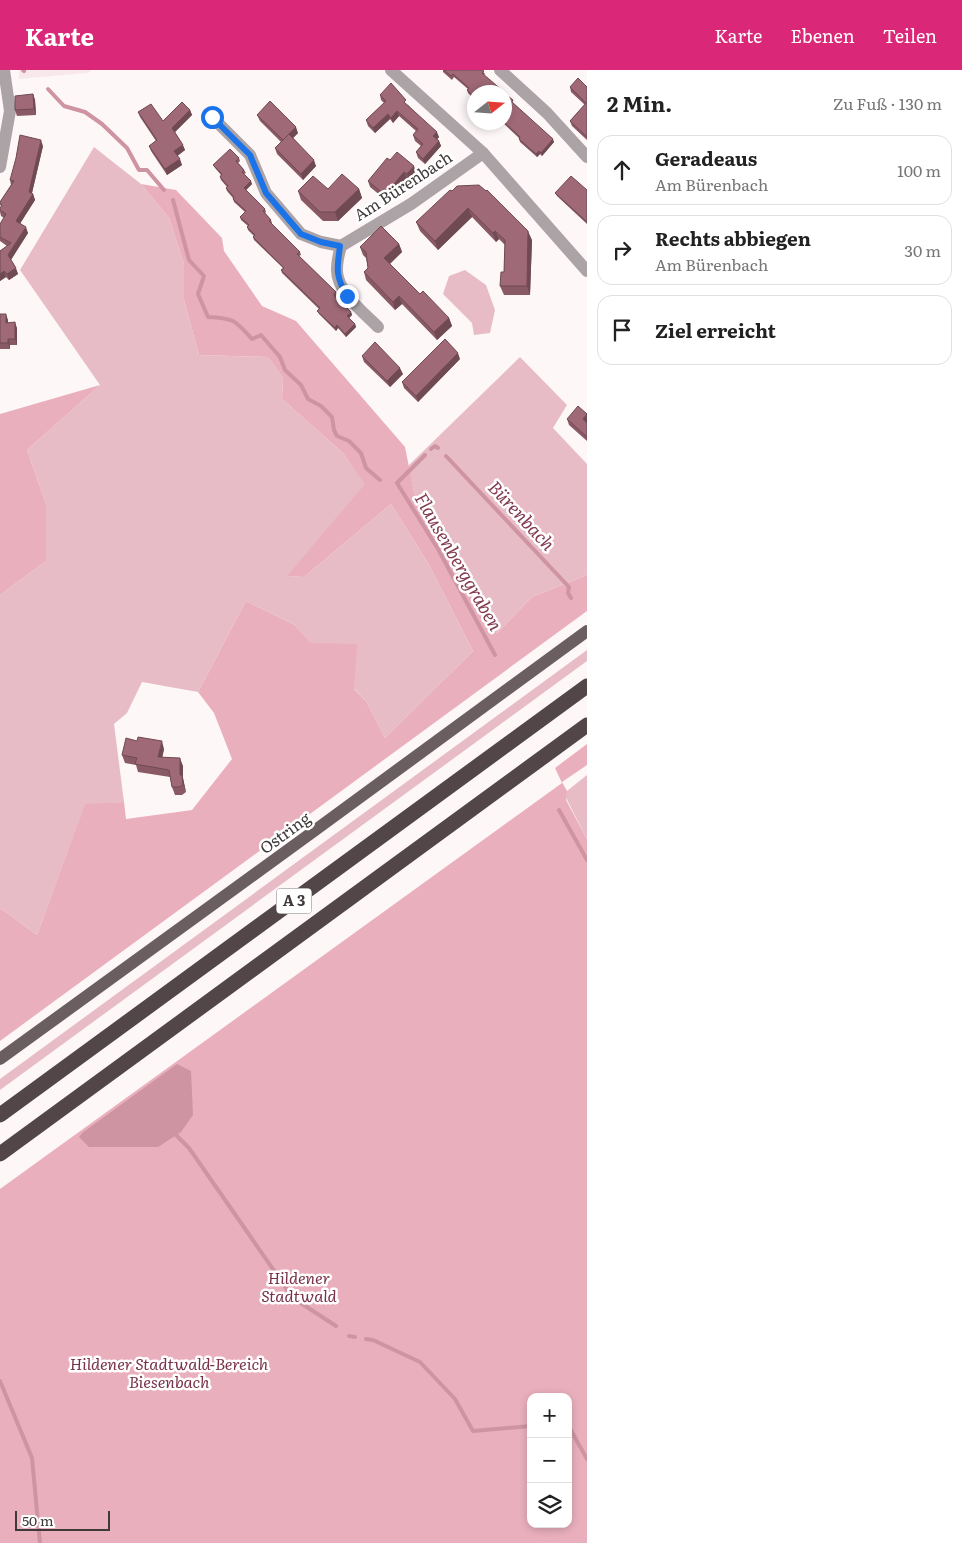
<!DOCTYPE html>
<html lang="de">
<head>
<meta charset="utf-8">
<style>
  :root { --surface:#fff; --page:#f2f2f2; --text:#222; --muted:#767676; --line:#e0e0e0; --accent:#db2777 }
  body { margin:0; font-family:Literata,serif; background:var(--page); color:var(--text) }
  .controls { position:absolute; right:15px; bottom:15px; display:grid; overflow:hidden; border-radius:10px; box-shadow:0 2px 8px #0003 }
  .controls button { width:45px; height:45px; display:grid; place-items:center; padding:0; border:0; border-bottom:1px solid var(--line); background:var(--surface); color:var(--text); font:25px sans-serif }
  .compass { position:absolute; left:467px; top:15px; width:45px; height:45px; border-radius:50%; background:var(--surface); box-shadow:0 2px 8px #0003; rotate:73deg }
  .scale { position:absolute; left:15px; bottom:12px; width:95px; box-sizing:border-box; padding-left:5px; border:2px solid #3f393a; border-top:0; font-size:14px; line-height:18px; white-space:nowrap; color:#3f393a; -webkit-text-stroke:4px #fff; paint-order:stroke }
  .stop { position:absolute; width:15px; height:15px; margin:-11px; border:4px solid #1a73e8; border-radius:50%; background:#fff }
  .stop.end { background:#1a73e8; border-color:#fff; box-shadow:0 1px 5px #0008 }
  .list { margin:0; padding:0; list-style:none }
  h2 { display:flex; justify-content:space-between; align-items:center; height:65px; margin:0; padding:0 20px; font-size:21px }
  h2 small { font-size:16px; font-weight:400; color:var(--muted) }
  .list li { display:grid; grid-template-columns:32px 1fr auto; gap:15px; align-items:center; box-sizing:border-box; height:70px; margin:0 10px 10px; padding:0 10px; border:1px solid var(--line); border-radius:15px }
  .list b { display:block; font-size:19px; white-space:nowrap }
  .list p { margin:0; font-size:16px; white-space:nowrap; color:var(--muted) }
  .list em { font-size:16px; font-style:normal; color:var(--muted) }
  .icon { flex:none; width:28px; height:28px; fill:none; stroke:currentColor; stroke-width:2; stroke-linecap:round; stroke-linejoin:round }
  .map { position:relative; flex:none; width:587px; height:1473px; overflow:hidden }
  header { display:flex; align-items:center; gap:30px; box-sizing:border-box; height:70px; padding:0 25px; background:var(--accent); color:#fff }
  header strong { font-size:24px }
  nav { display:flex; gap:28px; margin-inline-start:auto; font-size:18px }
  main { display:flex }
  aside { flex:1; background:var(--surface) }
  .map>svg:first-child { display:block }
  .built { fill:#f8e8ec }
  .green { fill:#e8bcc6 }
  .forest { fill:#eaafbd; fill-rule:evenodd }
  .water { fill:#ce94a2 }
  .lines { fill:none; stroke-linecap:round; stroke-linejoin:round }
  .stream { stroke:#ce94a2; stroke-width:4 }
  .minor { stroke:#aba3a5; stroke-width:12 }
  .major { stroke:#6a5e60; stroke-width:12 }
  .highway { stroke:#534649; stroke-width:15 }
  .wall { fill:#895a66 }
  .shaded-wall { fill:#6f4a53 }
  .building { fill:#9f6977; stroke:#6f4a53 }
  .route { stroke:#1a73e8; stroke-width:6 }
  .labels { text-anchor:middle; stroke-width:5; stroke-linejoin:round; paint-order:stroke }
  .shield { fill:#fff; stroke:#797475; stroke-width:1 }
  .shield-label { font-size:15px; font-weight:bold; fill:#3f393a }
  .street-label { font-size:16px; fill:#3f393a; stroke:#fff }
  .park-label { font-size:16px; font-style:italic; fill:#793248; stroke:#fff }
  .water-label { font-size:18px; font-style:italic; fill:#823a50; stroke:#fff }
</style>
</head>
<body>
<header>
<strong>Karte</strong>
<nav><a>Karte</a><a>Ebenen</a><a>Teilen</a></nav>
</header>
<main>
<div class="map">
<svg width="587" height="1473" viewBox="0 0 587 1473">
  <rect width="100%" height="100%" fill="#fef7f8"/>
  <polygon class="built" points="19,0 92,0 88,3 19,9"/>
  <g class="green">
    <polygon points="94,77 141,114 169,148 184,194 184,230 199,285 268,287 283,308 282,329 343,383 366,414 288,506 304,507 391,434 428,493 473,581 385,668 366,631 310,574 295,555 246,531 198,622 142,612 127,643 114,654 124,732 85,735 37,865 0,838 0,525 46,491 46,434 27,380 100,315 20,200"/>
    <polygon points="465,200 486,215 495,240 490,263 474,265 472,253 443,224 449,206"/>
    <polygon points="520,287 567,335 553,358 587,394 587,505 532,527 497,563 466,515 441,463 414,422 408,396"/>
    <polygon points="587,580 587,591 0,1020 0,1009"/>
    <polygon points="587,705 587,769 565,726 567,721"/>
  </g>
  <g class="forest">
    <polygon points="141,114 176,120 222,168 224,181 262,236 296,251 405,377 414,422 441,463 466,515 497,563 532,527 587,505 587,541 0,971 0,838 37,865 85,734 124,732 126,749 192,740 232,689 214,643 198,622 246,531 295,555 310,573 357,574 354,619 366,631 385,668 473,581 428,493 391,434 304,507 287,506 365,414 343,383 282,329 283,308 268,287 199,285 184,230 184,194 169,148"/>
    <polygon points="100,315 27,380 46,434 46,491 0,525 0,344"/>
    <path d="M587,674V695L562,712L567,721L566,730L587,769V1473H0V1119L562,713L555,698ZM531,1327H568V1454H531Z"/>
  </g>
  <polygon class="water" points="177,994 191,1001 193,1045 181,1062 158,1077 89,1077 79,1067 82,1063"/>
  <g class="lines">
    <g class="stream">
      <polyline points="23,0 24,1"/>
      <polyline points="48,19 64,36 85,42 102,54 127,78 139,100 147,100 164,120"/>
      <path d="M173,130L189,190L204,206L198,224L208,247C234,248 235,250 252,269L261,265L280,287L285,300L301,315L308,329L321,336L332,347L334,360L337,366L349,371L361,383L366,398L380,410"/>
      <polyline points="431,379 435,376 438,378"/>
      <polyline points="425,385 397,413 438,479 495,585"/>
      <polyline points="446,386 569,517 568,523 571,528"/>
      <polyline points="559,740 587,790"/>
      <polyline points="176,1065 189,1078 293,1228 336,1256"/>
      <polyline points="349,1266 355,1267"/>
      <polyline points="366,1269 373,1270 420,1292 455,1329 473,1361 531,1356"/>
      <polyline points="0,1311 32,1388 40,1473"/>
      <polyline points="568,1355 587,1389"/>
    </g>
    <g class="minor">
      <polyline points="391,0 483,83 587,201"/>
      <polyline points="500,0 547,43 587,87"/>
      <path d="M212,47L250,85L266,123L301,164L321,172L341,176C339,183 337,192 337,199C336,221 364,243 378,257"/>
      <polyline points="0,97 10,41 4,0"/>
      <polyline points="341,176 411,134 483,83"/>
    </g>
    <polyline class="major" points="0,989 314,761 587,561"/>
    <g class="highway">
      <polyline points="0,1045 587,616"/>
      <polyline points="0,1084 587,655"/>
    </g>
  </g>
  <g class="wall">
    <polygon points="443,0 482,0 485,4 474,22 474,29 468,23 467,20 468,19 454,7 452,10 443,2"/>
    <polygon points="570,17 587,17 587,70 572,56 570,51 585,35 571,22"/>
    <polygon points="33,24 35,30 36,45 17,46 15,40"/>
    <polygon points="380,25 408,35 439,67 437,69 439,71 441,76 425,94 418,88 416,82 421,76 415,71 413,65 416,61 399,46 393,53 390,49 375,63 368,56 366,50 384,33 381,30"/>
    <polygon points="514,34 554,72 542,86 540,84 537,87 520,72 519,69 519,68 502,52 504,52"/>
    <polygon points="190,40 192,45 175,62 185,80 177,86 182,95 167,105 151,81 149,76 156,71 140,47 138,42 163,51"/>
    <polygon points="257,45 298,63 293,68 316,96 303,110 277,84 275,78 281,72 260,51"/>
    <polygon points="43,76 32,123 33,124 35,130 20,153 28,163 11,190 18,204 9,210 6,207 0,211 0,181 7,176 0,171 0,154 4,148 1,146 0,142 1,137 0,132 11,115 10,110"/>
    <polygon points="239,88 240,91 238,93 244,100 246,103 244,104 252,114 246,120 265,139 266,142 265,143 271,150 272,153 271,154 300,182 301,185 299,186 336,222 337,225 336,227 351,242 352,245 349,248 355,254 356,257 346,267 338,258 336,261 319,244 317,241 319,239 282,203 281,200 283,198 254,170 253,167 254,166 248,160 247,157 248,156 241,150 240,147 245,142 234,132 233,129 233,128 227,121 226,118 227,117 221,110 220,107 221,105 215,98 213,95"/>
    <polygon points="390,90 416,102 409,110 407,108 387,131 370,117 368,111"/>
    <polygon points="328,119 359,119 362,128 338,151 323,151 301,130 298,121"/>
    <polygon points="587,120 587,154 557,126 555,123"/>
    <polygon points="452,121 532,170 530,225 504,225 500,216 504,202 505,175 499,169 496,172 472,147 438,180 420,161 416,152"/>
    <polygon points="399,174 402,182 390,194 420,224 449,248 452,256 437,270 402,234 395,240 366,210 364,202 368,198 366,188 363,185 360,177"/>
    <polygon points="0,244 8,250 8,253 17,258 17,275 10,275 10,279 0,279"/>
    <polygon points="362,286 403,304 390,317 364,292"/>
    <polygon points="460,289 418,332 404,318 402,312"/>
    <polygon points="587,344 587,371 569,355 567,349"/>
    <polygon points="164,679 162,687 183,696 183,708 184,713 186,722 182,725 175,725 172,717 170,707 138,702 136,695 125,693 122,685"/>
  </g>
  <g class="shaded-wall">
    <polygon points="33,24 35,30 36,45 34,39"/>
    <polygon points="190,40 192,45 174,63 172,58"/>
    <polygon points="397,41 399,46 393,53 391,48"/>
    <polygon points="388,44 390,49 375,63 373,58"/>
    <polygon points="296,57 298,63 285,76 283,70"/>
    <polygon points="437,62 439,67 435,72 433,66"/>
    <polygon points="553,69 554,72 542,86 541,83"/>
    <polygon points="41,70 43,76 31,127 33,124 35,130 18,157 16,151 29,122"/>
    <polygon points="439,71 441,76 425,94 423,89"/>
    <polygon points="183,75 185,80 176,87 174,81"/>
    <polygon points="539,81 540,84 537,87 536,84"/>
    <polygon points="180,89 182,95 167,105 165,99"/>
    <polygon points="314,90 316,96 303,110 301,104"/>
    <polygon points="414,96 416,102 409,110 407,104"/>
    <polygon points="404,102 407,108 387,131 385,125"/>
    <polygon points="251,111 252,114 245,121 244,118"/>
    <polygon points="359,119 362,128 338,151 335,142"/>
    <polygon points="468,138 472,147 438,180 435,171"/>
    <polygon points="26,157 28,163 10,191 8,185"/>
    <polygon points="495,161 499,169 496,172 493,163"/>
    <polygon points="528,161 532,170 530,225 527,216"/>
    <polygon points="399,174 402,182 387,196 384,188"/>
    <polygon points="16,198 18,204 9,210 7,204"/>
    <polygon points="4,201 6,207 0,211 0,204"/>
    <polygon points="399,226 402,234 395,240 393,232"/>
    <polygon points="351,242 352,245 348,249 347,246"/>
    <polygon points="6,244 8,250 8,259 6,253"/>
    <polygon points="449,248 452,256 437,270 434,262"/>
    <polygon points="15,252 17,258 17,275 15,269"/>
    <polygon points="355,254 356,257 346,267 345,264"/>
    <polygon points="337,255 338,258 336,261 335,258"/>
    <polygon points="8,269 10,275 10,279 8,273"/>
    <polygon points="458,283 460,289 418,332 416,326"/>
    <polygon points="400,298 403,304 390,317 387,311"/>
    <polygon points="587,345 587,353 583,349"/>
    <polygon points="162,671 164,679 161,694 158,687"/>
    <polygon points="180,688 183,696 183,708 184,713 186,722 180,705"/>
  </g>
  <g class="building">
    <polygon points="444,0 482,0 484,1 482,3 504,22 474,22 474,27 467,20 469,18 453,4 451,6"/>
    <polygon points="578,8 587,17 587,67 570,51 586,33 570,17"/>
    <polygon points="391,13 406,30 404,32 437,62 433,66 439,71 423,89 416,82 423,74 413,65 418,59 397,41 391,48 388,44 373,58 366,50 386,31 380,25"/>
    <polygon points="504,23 513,30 512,32 553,69 541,83 539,81 536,84 519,69 520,67 504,52"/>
    <polygon points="33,24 34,39 15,40 15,26"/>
    <polygon points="270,31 296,57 283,70 257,45"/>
    <polygon points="182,32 190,40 172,58 183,75 174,81 180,89 165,99 149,76 157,70 138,42 151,34 163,51"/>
    <polygon points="289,64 314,90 301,104 275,78"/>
    <polygon points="20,65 41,70 29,122 33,124 16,151 26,157 8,185 16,198 7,204 4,201 0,204 0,181 11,173 0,167 0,154 6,144 0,140 0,138 2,135 0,134 0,132 14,111 10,110 16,88"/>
    <polygon points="230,79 239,88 236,91 244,100 242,102 251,111 244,118 265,139 263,141 271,150 269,151 300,182 297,184 336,222 334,225 351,242 347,246 355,254 345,264 337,255 335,258 317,241 320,238 281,200 284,198 253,167 255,165 247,157 249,155 240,147 246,141 233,129 234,127 226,118 228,116 220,107 222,104 213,95"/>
    <polygon points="397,82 414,96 407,104 404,102 385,125 368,111 387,88 390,90"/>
    <polygon points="342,104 359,119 335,142 320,142 298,121 313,106 328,119"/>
    <polygon points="571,106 587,120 587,152 555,123"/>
    <polygon points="479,115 486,121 487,120 528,161 527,216 500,216 501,202 504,202 505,170 495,161 493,163 468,138 435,171 416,152 450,120 452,121 457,116"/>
    <polygon points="381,156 399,174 384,188 420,224 423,221 449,248 434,262 399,226 393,232 364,202 368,198 366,182 360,177"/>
    <polygon points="0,244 6,244 6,253 15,252 15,269 8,269 8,273 0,273"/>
    <polygon points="445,269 458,283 416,326 402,312"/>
    <polygon points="375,272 400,298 387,311 362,286"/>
    <polygon points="578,336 587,344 583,349 587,353 587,367 567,349"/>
    <polygon points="138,667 162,671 158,687 180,688 180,705 182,705 183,715 179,717 172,717 169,700 135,694 137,688 122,685 126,668 137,671"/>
  </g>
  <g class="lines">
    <path class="route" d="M212,47L250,85L266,123L301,164L321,172L340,176C337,199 335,205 347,226"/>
  </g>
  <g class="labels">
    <rect class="shield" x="276.5" y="818.5" width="35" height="25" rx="4"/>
    <g class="shield-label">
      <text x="294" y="836">A 3</text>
    </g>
    <g class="street-label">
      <text transform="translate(403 116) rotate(-33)" y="6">Am Bürenbach</text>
      <text transform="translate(285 763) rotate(-36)" y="6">Ostring</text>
    </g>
    <g class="park-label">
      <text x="299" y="1214">Hildener<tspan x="299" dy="18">Stadtwald</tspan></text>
      <text x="169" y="1300">Hildener Stadtwald-Bereich<tspan x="169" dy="18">Biesenbach</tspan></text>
    </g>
    <g class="water-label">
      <text transform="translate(521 446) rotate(47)" y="6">Bürenbach</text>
      <text transform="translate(458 492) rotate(60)" y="6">Flausenberggraben</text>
    </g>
  </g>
</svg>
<div class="controls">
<button>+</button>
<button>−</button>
<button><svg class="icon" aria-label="layers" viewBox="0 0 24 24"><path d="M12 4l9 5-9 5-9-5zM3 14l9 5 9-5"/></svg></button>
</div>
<svg class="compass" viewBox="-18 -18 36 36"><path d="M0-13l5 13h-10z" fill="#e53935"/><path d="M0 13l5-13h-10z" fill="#767676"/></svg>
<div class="scale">50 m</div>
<div class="stop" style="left:212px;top:47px"></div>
<div class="stop end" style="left:347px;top:226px"></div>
</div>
<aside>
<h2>2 Min.<small>Zu Fuß · 130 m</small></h2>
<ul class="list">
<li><svg class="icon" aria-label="ahead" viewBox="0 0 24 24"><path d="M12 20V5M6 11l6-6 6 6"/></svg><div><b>Geradeaus</b><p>Am Bürenbach</p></div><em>100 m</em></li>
<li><svg class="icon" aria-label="right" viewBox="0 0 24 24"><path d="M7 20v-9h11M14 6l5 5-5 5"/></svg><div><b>Rechts abbiegen</b><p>Am Bürenbach</p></div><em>30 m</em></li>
<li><svg class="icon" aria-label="arrive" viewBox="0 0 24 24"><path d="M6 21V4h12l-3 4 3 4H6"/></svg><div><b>Ziel erreicht</b></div></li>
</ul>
</aside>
</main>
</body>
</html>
